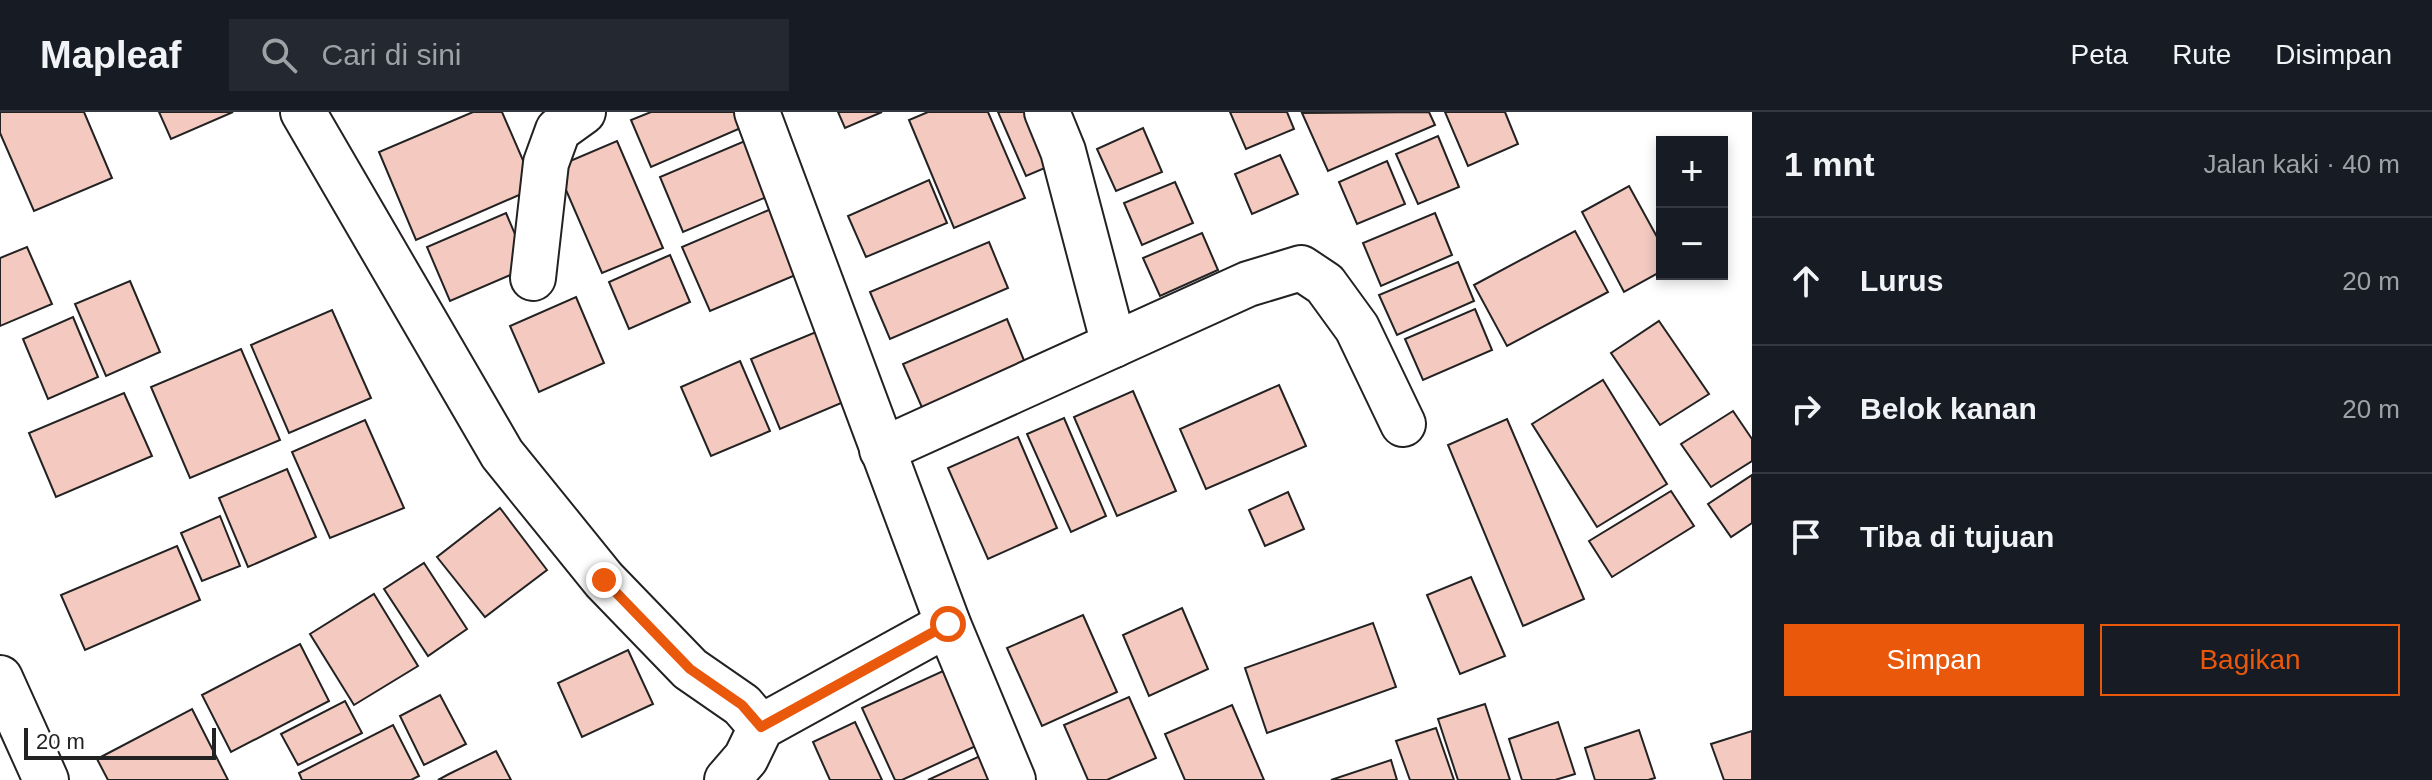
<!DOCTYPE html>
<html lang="id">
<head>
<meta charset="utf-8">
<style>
  :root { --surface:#171b24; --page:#242831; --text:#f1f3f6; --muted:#9ea1a6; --line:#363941; --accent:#ea580c }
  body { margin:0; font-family:Arial,sans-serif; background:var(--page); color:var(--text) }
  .controls { position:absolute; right:24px; top:24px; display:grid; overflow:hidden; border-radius:0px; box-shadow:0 4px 12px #0003 }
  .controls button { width:72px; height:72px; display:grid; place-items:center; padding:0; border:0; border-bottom:2px solid var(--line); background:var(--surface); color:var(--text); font:40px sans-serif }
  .scale { position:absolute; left:24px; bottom:20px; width:192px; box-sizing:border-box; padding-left:8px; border:4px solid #222; border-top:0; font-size:22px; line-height:28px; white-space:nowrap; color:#222; -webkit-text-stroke:6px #fff; paint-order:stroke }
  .stop { position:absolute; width:24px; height:24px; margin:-18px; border:6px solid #ea580c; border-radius:50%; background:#fff }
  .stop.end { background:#ea580c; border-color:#fff; box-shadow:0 2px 8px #0008 }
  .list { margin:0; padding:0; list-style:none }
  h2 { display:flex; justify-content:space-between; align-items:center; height:104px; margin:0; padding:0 32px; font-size:34px }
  h2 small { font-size:26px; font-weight:400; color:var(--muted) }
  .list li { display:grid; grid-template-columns:52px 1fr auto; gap:24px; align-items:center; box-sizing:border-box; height:128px; padding:0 32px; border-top:2px solid var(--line) }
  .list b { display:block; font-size:30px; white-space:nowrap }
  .list em { font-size:26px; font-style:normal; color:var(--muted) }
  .actions { display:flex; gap:16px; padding:24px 32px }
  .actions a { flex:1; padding:18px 0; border:2px solid var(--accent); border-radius:0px; text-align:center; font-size:28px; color:var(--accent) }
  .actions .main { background:var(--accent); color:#fff }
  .icon { flex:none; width:44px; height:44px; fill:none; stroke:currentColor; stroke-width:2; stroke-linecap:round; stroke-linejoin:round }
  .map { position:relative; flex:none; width:1752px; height:668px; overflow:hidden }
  header { display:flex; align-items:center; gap:48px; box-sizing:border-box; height:112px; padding:0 40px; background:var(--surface); border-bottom:2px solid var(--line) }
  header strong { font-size:38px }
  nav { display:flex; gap:44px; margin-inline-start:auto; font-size:28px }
  .search { width:560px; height:72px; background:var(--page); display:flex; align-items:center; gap:20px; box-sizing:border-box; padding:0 28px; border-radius:0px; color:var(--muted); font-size:30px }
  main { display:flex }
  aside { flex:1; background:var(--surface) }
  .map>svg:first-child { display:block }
  .building { fill:#f3c9c0; stroke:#222; stroke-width:2 }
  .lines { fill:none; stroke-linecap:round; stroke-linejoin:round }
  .minor-casing { stroke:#222; stroke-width:48 }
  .minor { stroke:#fff; stroke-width:44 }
  .route { stroke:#ea580c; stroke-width:10 }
</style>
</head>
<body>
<header>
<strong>Mapleaf</strong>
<div class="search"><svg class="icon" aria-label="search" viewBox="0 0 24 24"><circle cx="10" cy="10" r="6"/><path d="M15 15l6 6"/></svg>Cari di sini</div>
<nav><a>Peta</a><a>Rute</a><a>Disimpan</a></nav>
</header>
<main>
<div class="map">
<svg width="1752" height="668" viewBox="0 0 1752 668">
  <rect width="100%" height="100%" fill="#fff"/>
  <g class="building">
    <polygon points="0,0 84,0 112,66 34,99 0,21"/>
    <polygon points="159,0 233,0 171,27"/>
    <polygon points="473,0 502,0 535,76 416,128 379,40"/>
    <polygon points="651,0 745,0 750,12 651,55 631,8"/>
    <polygon points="838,0 882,0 845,16"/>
    <polygon points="928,0 988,0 1025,86 954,116 909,8"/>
    <polygon points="998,0 1037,0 1059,50 1026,64"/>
    <polygon points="1230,0 1287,0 1294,17 1246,37"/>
    <polygon points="1429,0 1435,13 1328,59 1302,1"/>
    <polygon points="1445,0 1505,0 1518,32 1468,54"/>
    <polygon points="1143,16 1162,60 1116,79 1097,37"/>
    <polygon points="759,23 783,78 683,120 660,65"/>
    <polygon points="1438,24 1459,75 1418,92 1396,42"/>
    <polygon points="617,29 663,136 602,161 556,55"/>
    <polygon points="1280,43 1298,82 1252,102 1235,62"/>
    <polygon points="1387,49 1405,92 1357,112 1339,70"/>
    <polygon points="929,68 947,111 866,145 848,104"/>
    <polygon points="1175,70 1193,111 1142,133 1124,91"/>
    <polygon points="1629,74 1662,134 1662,159 1624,180 1582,100"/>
    <polygon points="771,97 798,162 710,199 682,135"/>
    <polygon points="506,101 529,155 450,189 427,135"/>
    <polygon points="1435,101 1452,143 1381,174 1363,131"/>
    <polygon points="1575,119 1608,180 1507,234 1474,173"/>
    <polygon points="1202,121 1218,158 1160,184 1143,146"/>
    <polygon points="989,130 1008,176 890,227 870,180"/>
    <polygon points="27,135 52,192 0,214 0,146"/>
    <polygon points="670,143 690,190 629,217 609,170"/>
    <polygon points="1458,150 1474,189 1397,223 1379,183"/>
    <polygon points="130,169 160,240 106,264 75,192"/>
    <polygon points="576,185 604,251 539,280 510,214"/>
    <polygon points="1475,197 1492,238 1423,268 1405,227"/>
    <polygon points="332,198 371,286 289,321 251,233"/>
    <polygon points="73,205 98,265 48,287 23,227"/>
    <polygon points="1007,207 1030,263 927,307 903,252"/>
    <polygon points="1659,209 1709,282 1660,313 1611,241"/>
    <polygon points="816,220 846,289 780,317 751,247"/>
    <polygon points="241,237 280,328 190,366 151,275"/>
    <polygon points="740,249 770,319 711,344 681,275"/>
    <polygon points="1603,268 1667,372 1597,415 1532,312"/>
    <polygon points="1279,273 1306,334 1206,377 1180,317"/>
    <polygon points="1133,279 1176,379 1117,404 1074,305"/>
    <polygon points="124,281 152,344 56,385 29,321"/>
    <polygon points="1733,299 1752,327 1752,349 1711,375 1681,332"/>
    <polygon points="1064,306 1106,404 1071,420 1027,322"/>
    <polygon points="1507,307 1584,487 1523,514 1448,333"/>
    <polygon points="365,308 404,396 330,426 292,340"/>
    <polygon points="1018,325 1057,416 988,447 948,356"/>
    <polygon points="287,357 316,425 248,455 219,386"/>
    <polygon points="1752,363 1752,411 1731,425 1708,392"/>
    <polygon points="1671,379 1694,414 1612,465 1589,429"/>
    <polygon points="1288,380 1304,417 1265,434 1249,398"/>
    <polygon points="500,396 547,458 485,505 437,445"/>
    <polygon points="220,404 240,454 202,469 181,421"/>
    <polygon points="177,434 200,488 85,538 61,483"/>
    <polygon points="424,451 467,517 428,544 384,477"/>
    <polygon points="1471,465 1505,544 1460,562 1427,483"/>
    <polygon points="374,482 418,554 354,593 310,522"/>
    <polygon points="1182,496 1208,557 1149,584 1123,523"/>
    <polygon points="1083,503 1117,580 1042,614 1007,536"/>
    <polygon points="1373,511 1396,575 1267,621 1245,556"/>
    <polygon points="300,532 329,589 231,640 202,583"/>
    <polygon points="628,538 653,592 582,625 558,571"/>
    <polygon points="943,559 978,633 902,668 895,668 862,596"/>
    <polygon points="440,583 466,632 424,653 400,604"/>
    <polygon points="1129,585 1156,646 1107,668 1088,668 1064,613"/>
    <polygon points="345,589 362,621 298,653 281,622"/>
    <polygon points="1485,592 1510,668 1458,668 1438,607"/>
    <polygon points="1232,593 1264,668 1185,668 1165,622"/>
    <polygon points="192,597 228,668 108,668 97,647"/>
    <polygon points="855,610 882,668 830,668 813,630"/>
    <polygon points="1558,610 1575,662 1555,668 1522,668 1509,627"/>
    <polygon points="393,613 419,664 411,668 302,668 299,661"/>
    <polygon points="1436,616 1454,668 1410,668 1396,629"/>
    <polygon points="1639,618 1655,666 1648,668 1595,668 1585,636"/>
    <polygon points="1752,619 1752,668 1724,668 1711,632"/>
    <polygon points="496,639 511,668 438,668 449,662"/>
    <polygon points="980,644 990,668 928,668"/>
    <polygon points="1391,648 1397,668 1331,668"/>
  </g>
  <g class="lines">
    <defs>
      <g id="minor">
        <polyline points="303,0 502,342 604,468 690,557 742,593 761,615"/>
        <polyline points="757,0 948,512 1013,668"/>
        <polyline points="1047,0 1063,39 1114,233"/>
        <polyline points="533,166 546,51 558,18 583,0"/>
        <polyline points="882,338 1248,172 1301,156 1325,172 1357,216 1403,312"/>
        <polyline points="0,566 46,668"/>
        <polyline points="727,668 746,646 761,615 948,512"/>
      </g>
    </defs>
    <use href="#minor" class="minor-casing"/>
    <use href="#minor" class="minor"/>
  </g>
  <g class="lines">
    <polyline class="route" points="604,468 690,557 742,593 761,615 948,512"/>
  </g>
</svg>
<div class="controls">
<button>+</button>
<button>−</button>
</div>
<div class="scale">20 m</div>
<div class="stop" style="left:948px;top:512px"></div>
<div class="stop end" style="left:604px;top:468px"></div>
</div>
<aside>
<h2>1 mnt<small>Jalan kaki · 40 m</small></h2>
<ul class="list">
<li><svg class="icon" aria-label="ahead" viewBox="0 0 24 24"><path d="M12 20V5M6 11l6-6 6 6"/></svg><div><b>Lurus</b></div><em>20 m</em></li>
<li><svg class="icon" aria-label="right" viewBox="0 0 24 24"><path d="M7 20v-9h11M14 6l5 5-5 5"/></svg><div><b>Belok kanan</b></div><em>20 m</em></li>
<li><svg class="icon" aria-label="arrive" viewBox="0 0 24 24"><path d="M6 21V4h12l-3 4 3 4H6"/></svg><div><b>Tiba di tujuan</b></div></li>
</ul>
<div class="actions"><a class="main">Simpan</a><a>Bagikan</a></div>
</aside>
</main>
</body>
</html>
